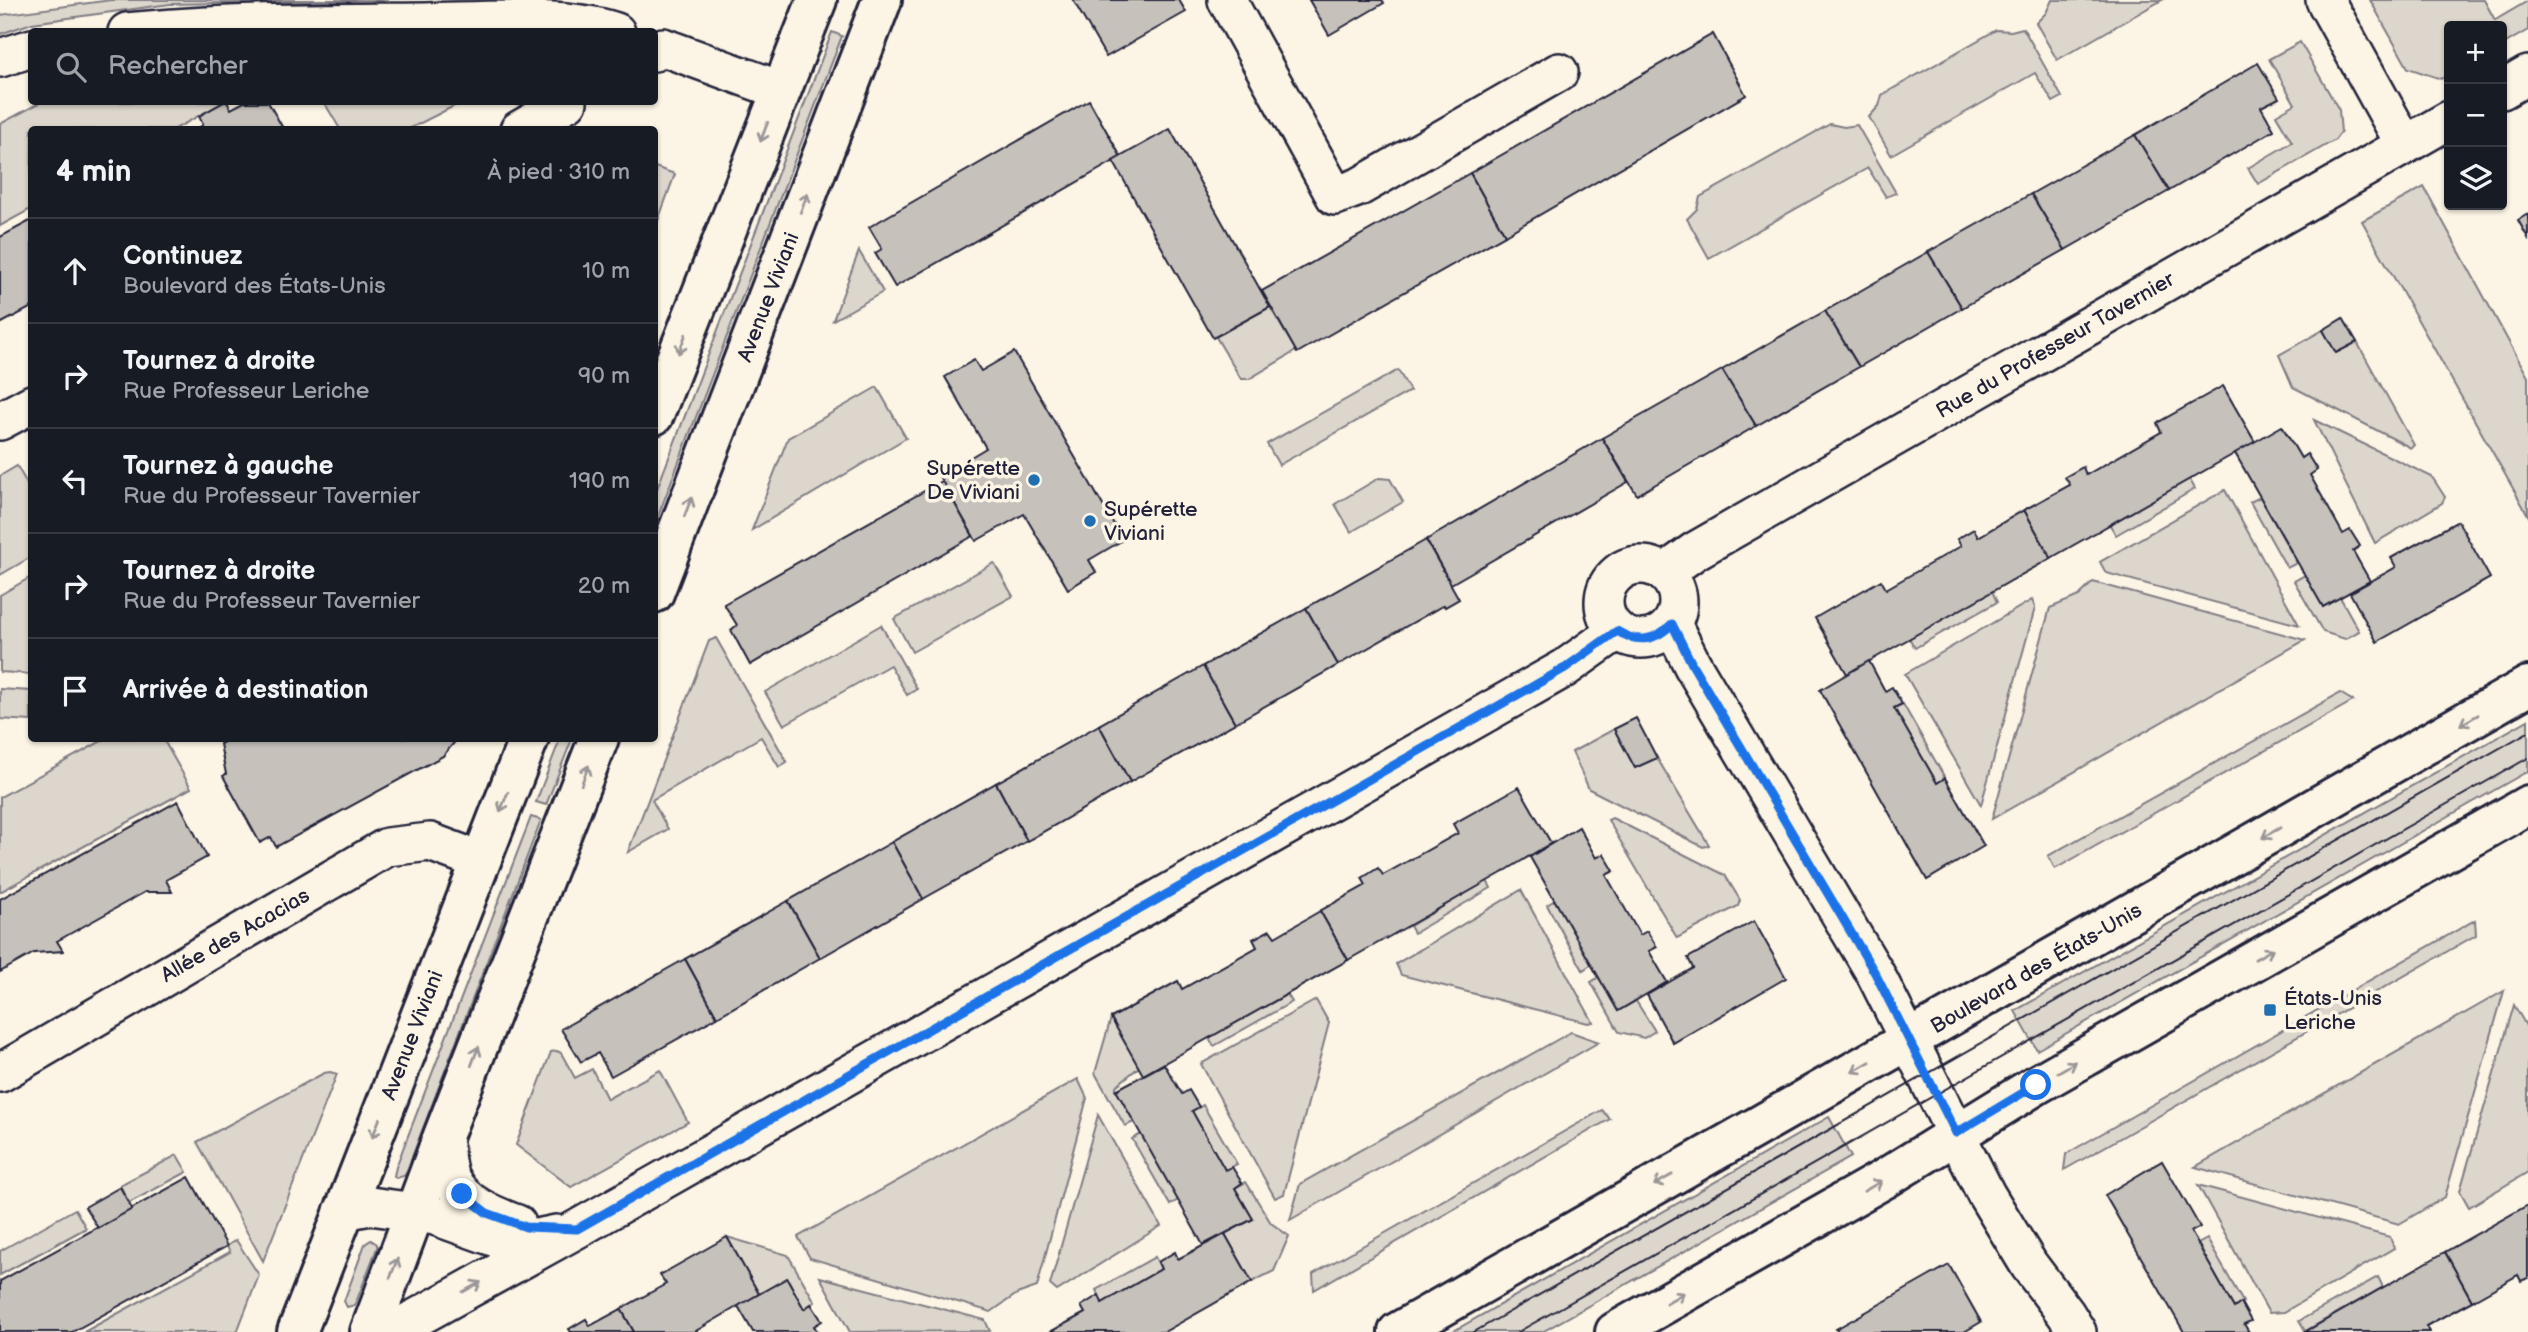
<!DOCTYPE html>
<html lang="fr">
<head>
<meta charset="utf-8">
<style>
  :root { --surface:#171b24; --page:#242831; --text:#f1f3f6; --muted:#9ea1a6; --line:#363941 }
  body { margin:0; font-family:"Balsamiq Sans",sans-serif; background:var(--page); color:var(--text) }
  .controls { position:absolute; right:21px; top:21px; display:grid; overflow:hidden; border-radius:7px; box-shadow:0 2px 5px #0004 }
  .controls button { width:63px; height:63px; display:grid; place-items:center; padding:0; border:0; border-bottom:2px solid var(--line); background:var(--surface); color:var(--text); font:35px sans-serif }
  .stop { position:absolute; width:21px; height:21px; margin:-16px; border:5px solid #1a73e8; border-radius:50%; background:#fff }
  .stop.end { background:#1a73e8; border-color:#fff; box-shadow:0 2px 7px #0008 }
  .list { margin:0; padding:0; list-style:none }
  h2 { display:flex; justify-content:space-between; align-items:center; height:91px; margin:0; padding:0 28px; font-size:30px }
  h2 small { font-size:23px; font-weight:400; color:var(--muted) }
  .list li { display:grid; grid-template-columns:46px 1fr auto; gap:21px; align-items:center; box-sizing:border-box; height:105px; padding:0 28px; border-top:2px solid var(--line) }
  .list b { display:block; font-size:26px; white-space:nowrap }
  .list p { margin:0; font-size:23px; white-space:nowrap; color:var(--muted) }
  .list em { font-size:23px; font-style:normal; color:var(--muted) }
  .icon { flex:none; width:38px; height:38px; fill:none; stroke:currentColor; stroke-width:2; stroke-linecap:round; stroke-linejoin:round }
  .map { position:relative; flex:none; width:2528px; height:1332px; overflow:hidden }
  .search { position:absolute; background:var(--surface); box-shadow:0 2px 5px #0004; left:28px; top:28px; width:630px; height:77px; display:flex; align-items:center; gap:18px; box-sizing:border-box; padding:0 24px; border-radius:7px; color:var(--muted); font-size:26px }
  .panel { position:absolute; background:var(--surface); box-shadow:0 2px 5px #0004; left:28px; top:126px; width:630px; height:616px; border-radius:7px }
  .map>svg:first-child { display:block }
  .green { fill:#dcd6cc; stroke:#7f7c84; stroke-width:2 }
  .building { fill:#c6c1bb; stroke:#22223b; stroke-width:2 }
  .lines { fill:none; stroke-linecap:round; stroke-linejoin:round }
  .minor-casing { stroke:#22223b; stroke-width:42 }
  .tertiary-casing { stroke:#22223b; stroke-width:44 }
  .secondary-casing { stroke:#22223b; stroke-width:44 }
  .minor { stroke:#fcf5e5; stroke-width:37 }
  .tertiary { stroke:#fcf5e5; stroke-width:38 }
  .secondary { stroke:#fcf5e5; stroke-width:38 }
  .tram { stroke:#22223b; stroke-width:2 }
  .oneway { stroke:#9a9698 }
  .route { stroke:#1a73e8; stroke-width:9 }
  .poi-dot { fill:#1f6fb2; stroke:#fcf5e5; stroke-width:2.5 }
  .labels { text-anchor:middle; stroke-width:7; stroke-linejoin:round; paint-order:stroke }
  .street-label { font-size:21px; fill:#22223b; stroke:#fcf5e5 }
  .poi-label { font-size:21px; fill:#22223b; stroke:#fcf5e5; text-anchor:start }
</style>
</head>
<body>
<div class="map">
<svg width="2528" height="1332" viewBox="0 0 2528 1332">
  <rect width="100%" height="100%" fill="#fcf5e5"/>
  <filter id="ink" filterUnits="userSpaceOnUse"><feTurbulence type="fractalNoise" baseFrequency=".0143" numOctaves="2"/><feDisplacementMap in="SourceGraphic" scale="14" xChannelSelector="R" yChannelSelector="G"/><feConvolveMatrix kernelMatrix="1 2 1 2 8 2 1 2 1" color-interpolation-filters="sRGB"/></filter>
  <g filter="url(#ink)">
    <g class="green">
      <polygon points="111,0 389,0 170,4 32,23 0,34 0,15"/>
      <polygon points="2052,0 2162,0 2057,60 2036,23 2046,13"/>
      <polygon points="2370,0 2484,0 2495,20 2528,1 2528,30 2502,45 2502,26 2449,26 2449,74 2441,79 2408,68"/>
      <polygon points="2023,28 2062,97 2053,102 2035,73 1891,155 1869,117 1879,106 1882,95 1996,30 2011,31"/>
      <polygon points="832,32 842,36 655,524 655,494"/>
      <polygon points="2300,42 2339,110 2341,132 2335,140 2258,184 2248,168 2292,142 2276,115 2295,104 2269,59"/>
      <polygon points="41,102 224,102 175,129 32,130 31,209 0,226 0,124"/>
      <polygon points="324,102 462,102 409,129 340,129"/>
      <polygon points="1830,124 1844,127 1857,125 1896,193 1886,197 1868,168 1709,258 1687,219 1697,209 1700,197"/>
      <polygon points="655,167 675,174 655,229 654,167"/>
      <polygon points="2424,187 2528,377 2528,515 2362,221"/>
      <polygon points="859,251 883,292 833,320"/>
      <polygon points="1270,307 1296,351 1249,379 1241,379 1216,337"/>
      <polygon points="2323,330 2336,353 2357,342 2414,445 2411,448 2293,387 2279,355"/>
      <polygon points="1398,370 1410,391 1279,465 1267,444"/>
      <polygon points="877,387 906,438 752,530 788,438"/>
      <polygon points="2314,420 2432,477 2445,497 2442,503 2375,543"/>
      <polygon points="17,466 31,491 31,557 0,575 0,476"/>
      <polygon points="1379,478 1390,479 1403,502 1351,532 1335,504"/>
      <polygon points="2189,478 2195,489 2116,535 2110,525"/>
      <polygon points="2225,490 2299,625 2106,573 2100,562"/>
      <polygon points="2260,497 2297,563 2287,568 2250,502"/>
      <polygon points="994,563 1013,596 912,652 894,619"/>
      <polygon points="2305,575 2323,607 2340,597 2359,631 2345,639 2323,632 2294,581"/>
      <polygon points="31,577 31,674 0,672 0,595"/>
      <polygon points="2093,582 2305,640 1992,819 2050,608 2079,596"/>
      <polygon points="1992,591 1997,602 1915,648 1909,638"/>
      <polygon points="2032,600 2035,608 1981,805 1905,674"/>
      <polygon points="881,625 917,689 907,695 890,665 784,725 765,692"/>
      <polygon points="716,638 787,762 779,767 761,737 652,800 668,829 628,852 709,641"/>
      <polygon points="0,689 31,691 31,721 0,719"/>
      <polygon points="2340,693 2353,701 2055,869 2048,856"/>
      <polygon points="1903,704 1945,778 1937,783 1894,708"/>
      <polygon points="2528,720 2528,771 2037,1050 2015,1011"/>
      <polygon points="1614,729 1635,768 1657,758 1709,845 1703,847 1589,789 1572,752"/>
      <polygon points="107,738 163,739 191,788 0,892 0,797"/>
      <polygon points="560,739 572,739 546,805 536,802"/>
      <polygon points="531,817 541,820 407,1170 404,1176 396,1178 394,1176 396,1167"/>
      <polygon points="1612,818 1725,875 1740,900 1738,906 1677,938 1608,820"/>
      <polygon points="1487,881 1491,888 1414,933 1410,926"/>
      <polygon points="1521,890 1593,1022 1588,1023 1401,975 1396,964"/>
      <polygon points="1555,900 1592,964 1583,970 1547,905"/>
      <polygon points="2475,920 2476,935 2064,1170 2066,1154"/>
      <polygon points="1599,977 1618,1011 1636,1001 1655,1031 1644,1038 1619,1032 1591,982"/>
      <polygon points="2504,991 2445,1197 2399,1224 2195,1167"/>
      <polygon points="1287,994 1292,1002 1214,1046 1209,1038"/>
      <polygon points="1316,1000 1329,1023 1284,1194 1275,1198 1201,1064"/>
      <polygon points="2514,1005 2528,1029 2528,1172 2469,1207 2460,1191"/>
      <polygon points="1111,1018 1139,1067 1116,1086 1116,1090 1134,1122 1125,1126 1095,1073"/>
      <polygon points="1571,1032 1599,1042 1290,1220 1300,1184"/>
      <polygon points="557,1051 561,1053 575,1078 592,1069 607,1099 660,1070 688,1122 571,1187 516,1145 551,1052"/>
      <polygon points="330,1072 337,1074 263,1261 197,1142 324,1073"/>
      <polygon points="1078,1079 1087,1098 1037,1287 1017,1294 991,1312 810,1258 798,1237"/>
      <polygon points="1203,1105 1237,1164 1225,1170 1192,1111"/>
      <polygon points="1602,1110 1610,1119 1314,1290 1313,1274"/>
      <polygon points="1098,1115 1161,1226 1057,1291 1050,1285"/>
      <polygon points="1829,1117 1851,1157 1542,1332 1452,1332"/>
      <polygon points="1141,1134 1178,1200 1170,1205 1132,1139"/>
      <polygon points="177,1155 187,1172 129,1203 120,1185"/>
      <polygon points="1246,1182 1271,1223 1289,1236 1274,1271 1252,1282 1225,1234 1253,1219 1235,1188"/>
      <polygon points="2198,1185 2390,1237 2394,1248 2284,1312 2269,1313"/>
      <polygon points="75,1209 86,1228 0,1275 0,1251"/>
      <polygon points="727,1237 788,1255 815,1302 804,1309 787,1278 759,1294"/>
      <polygon points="2207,1239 2243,1302 2234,1308 2198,1244"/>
      <polygon points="236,1240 259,1275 237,1332 84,1332 230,1252 227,1246"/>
      <polygon points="371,1240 377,1244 377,1248 355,1305 347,1307 344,1301 365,1244"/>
      <polygon points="1155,1257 1161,1269 1102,1303 1096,1290"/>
      <polygon points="820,1277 985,1320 990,1331 850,1332"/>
      <polygon points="2378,1277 2383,1287 2305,1331 2299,1321"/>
    </g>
    <g class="building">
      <polygon points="1073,0 1179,0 1186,12 1106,57"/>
      <polygon points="1309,0 1382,0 1384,3 1329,35"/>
      <polygon points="1713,34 1746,95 1505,235 1470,173"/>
      <polygon points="2258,63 2279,98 2261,107 2274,130 2169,191 2135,135"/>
      <polygon points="1089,100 1121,157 895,287 875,253 882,249 869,227"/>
      <polygon points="224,102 227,102 231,109 244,102 268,102 284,130 195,130 203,125 199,116"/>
      <polygon points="1170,129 1270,307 1213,338 1113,161"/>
      <polygon points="2135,135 2169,191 2065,250 2031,194"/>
      <polygon points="1470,173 1505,235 1297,353 1262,291"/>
      <polygon points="2031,194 2065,250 1962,308 1928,252"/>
      <polygon points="2528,214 2528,238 2518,220"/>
      <polygon points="32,220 32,307 0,324 0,237"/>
      <polygon points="1928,252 1962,308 1859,367 1825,311"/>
      <polygon points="1825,311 1859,367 1756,426 1722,370"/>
      <polygon points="2343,318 2357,342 2336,353 2323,330"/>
      <polygon points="1014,352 1123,540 1089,560 1096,572 1068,589 1024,514 976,541 939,476 986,448 945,377 974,360 981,371"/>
      <polygon points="1722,370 1756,426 1637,495 1602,438"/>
      <polygon points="2223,386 2255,442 2051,558 2024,510 2070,485 2065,477 2083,467 2086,475 2161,432 2157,423"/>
      <polygon points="2282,426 2301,458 2307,454 2317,470 2310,475 2343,534 2350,530 2360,546 2353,551 2370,581 2323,607 2235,453"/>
      <polygon points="1602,438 1628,482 1451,584 1426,540"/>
      <polygon points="942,481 973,536 750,665 731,630 737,625 724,604"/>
      <polygon points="2024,510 2051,558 1847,674 1815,618 1881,580 1886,589 1961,546 1957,539 1974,529 1978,537"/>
      <polygon points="2458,521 2490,578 2377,642 2350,593 2396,567 2391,558"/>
      <polygon points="1426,540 1459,599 1445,607 1444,605 1338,665 1306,608"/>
      <polygon points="1306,608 1338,665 1235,723 1203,666"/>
      <polygon points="1869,661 1885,691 1892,687 1902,704 1894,708 1937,783 1945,778 1984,846 1927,880 1820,690"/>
      <polygon points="1203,666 1235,723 1130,782 1099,725"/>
      <polygon points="1636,718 1657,758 1635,768 1614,729"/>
      <polygon points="1099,725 1130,782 1027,841 996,783"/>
      <polygon points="231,738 458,738 443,756 276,847 271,837 260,843 223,776 226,774 220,744"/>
      <polygon points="996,783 1027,841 923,899 892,842"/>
      <polygon points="1519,787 1551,843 1500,874 1348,960 1320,911 1366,885 1362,878 1378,868 1383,875 1458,833 1453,824"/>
      <polygon points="178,801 207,857 166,880 172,892 145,892 57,941 63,951 34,953 0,972 0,899"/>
      <polygon points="1579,827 1596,858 1604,854 1614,871 1606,875 1640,935 1647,931 1657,947 1649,951 1667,982 1618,1011 1530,857"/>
      <polygon points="892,842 923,899 820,958 788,901"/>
      <polygon points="788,901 820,958 717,1017 685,959"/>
      <polygon points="1320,911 1348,960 1143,1075 1111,1018 1178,981 1182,989 1257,947 1253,939 1270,930 1275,937"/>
      <polygon points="1754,921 1786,978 1673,1043 1647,995 1693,968 1688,958"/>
      <polygon points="685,959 717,1017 611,1076 598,1053 581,1062 561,1029"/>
      <polygon points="1164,1064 1182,1094 1189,1090 1199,1107 1192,1111 1225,1170 1232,1167 1242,1183 1235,1188 1253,1219 1203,1245 1116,1090"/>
      <polygon points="2162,1161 2200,1227 2191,1232 2234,1308 2241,1303 2251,1321 2244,1324 2249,1332 2184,1332 2105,1195"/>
      <polygon points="189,1177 227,1246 72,1332 0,1332 0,1281"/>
      <polygon points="120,1187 132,1209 98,1228 85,1207"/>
      <polygon points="2528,1205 2528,1278 2521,1281 2518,1275 2472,1301 2445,1252"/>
      <polygon points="1225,1234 1252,1282 1164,1332 1050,1332 1085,1313 1081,1306 1099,1295 1102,1303 1161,1269 1158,1262 1175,1252 1178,1259"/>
      <polygon points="727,1237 759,1294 694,1332 634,1332 621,1309 666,1284 660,1275"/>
      <polygon points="2445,1252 2472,1301 2426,1326 2429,1332 2305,1332"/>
      <polygon points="1949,1265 1981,1322 1964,1332 1838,1332 1836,1329"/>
      <polygon points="787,1278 804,1309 811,1304 822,1321 814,1326 818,1332 753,1332 738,1306"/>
      <polygon points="621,1309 634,1332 571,1332 569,1329 586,1319 590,1326"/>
    </g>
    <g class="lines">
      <defs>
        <g id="minor">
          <polyline points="1227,0 1335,196 1359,187 1559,72"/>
          <polyline points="2325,0 2405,145"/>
          <path d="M127,32C226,22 325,23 425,22C482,21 562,14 616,32"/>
          <polyline points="654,52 663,47 780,90"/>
          <polyline points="0,58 32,48"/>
          <polyline points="2502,90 2528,75"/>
          <polyline points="519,130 568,102"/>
          <polyline points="0,421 32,404"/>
          <circle cx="1641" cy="602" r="37"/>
          <polyline points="1664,573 1695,551 2449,120"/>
          <polyline points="1672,624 1693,666 1875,973 1986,1194 2029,1265 2066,1314 2077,1332"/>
          <polyline points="0,1073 387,847 430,842 481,861"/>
          <path d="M443,1136C445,1149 445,1168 451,1179C463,1204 493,1215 517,1224"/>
          <polyline points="343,1211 370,1206 415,1212 435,1216 499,1239 522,1241 556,1234"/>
          <polyline points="391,1332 577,1229 1565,668 1617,631"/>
        </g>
        <g id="tertiary">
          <polyline points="654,415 817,0"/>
          <polyline points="654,593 882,0"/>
          <polyline points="297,1332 529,738"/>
          <polyline points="370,1332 443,1136 599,738"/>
        </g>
        <g id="secondary">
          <polyline points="1398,1332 2528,686"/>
          <polyline points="1615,1332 1884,1179 2036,1085 2528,805"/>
        </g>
      </defs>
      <use href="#minor" class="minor-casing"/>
      <use href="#tertiary" class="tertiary-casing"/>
      <use href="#secondary" class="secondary-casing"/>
      <use href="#minor" class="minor"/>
      <use href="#tertiary" class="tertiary"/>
      <use href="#secondary" class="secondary"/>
      <g class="tram">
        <polyline points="1474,1332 2528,732"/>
        <polyline points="1518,1332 2528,758"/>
      </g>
    </g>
    <defs><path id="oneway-shaft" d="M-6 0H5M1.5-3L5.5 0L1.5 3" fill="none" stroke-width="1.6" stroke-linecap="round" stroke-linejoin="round" transform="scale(1.75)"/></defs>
    <g class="oneway">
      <use href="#oneway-shaft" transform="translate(764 132) rotate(111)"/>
      <use href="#oneway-shaft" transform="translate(804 203) rotate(-69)"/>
      <use href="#oneway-shaft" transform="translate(682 344) rotate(111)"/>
      <use href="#oneway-shaft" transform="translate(688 507) rotate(-69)"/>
      <use href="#oneway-shaft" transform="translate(2469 720) rotate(150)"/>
      <use href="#oneway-shaft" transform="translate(585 775) rotate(-69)"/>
      <use href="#oneway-shaft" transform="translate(504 802) rotate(112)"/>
      <use href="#oneway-shaft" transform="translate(2271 833) rotate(150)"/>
      <use href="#oneway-shaft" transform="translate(2264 954) rotate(-30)"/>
      <use href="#oneway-shaft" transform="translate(475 1056) rotate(-69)"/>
      <use href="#oneway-shaft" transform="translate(1861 1067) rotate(150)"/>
      <use href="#oneway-shaft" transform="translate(2067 1067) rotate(-30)"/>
      <use href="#oneway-shaft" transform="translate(376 1128) rotate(111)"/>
      <use href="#oneway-shaft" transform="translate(1663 1180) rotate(150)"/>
      <use href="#oneway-shaft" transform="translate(1873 1186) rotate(-30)"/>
      <use href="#oneway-shaft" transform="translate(394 1268) rotate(-69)"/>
      <use href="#oneway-shaft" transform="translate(472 1287) rotate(-29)"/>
      <use href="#oneway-shaft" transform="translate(1675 1298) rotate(-30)"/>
    </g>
  </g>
  <g class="lines" filter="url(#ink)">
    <path class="route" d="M462,1194L487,1213L526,1227L577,1229L1565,668L1617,631C1638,644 1655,641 1672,624L1693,666L1875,973L1956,1133L2036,1085"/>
  </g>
  <g class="poi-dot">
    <circle cx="1034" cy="480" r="7"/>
    <circle cx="1090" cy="521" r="7"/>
    <rect x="2263" y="1003" width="14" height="14" rx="3.5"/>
  </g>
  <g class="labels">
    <g class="street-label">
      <text transform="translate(768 297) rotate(-69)" y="7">Avenue Viviani</text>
      <text transform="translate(2055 345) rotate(-30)" y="7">Rue du Professeur Tavernier</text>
      <text transform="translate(235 935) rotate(-30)" y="7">Allée des Acacias</text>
      <text transform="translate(2036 968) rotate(-30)" y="7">Boulevard des États-Unis</text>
      <text transform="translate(412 1035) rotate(-69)" y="7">Avenue Viviani</text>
    </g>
    <g class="poi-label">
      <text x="1020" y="475" text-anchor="end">Supérette<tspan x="1020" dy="24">De Viviani</tspan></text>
      <text x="1104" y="516">Supérette<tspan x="1104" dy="24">Viviani</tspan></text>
      <text x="2284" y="1005">États-Unis<tspan x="2284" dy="24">Leriche</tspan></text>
    </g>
  </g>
</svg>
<div class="controls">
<button>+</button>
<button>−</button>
<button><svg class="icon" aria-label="layers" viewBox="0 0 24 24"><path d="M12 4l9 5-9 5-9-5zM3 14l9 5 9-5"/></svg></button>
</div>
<div class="stop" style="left:2036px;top:1085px"></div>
<div class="stop end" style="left:462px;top:1194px"></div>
<div class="search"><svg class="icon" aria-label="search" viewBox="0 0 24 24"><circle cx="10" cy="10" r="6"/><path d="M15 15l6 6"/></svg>Rechercher</div>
<section class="panel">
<h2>4 min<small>À pied · 310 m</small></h2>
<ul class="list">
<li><svg class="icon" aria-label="ahead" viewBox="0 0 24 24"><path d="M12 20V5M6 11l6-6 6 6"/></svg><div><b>Continuez</b><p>Boulevard des États-Unis</p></div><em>10 m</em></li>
<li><svg class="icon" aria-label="right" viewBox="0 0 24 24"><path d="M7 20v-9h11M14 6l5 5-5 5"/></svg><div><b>Tournez à droite</b><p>Rue Professeur Leriche</p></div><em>90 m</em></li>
<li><svg class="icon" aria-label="left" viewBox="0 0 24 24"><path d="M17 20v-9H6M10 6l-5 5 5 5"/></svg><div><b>Tournez à gauche</b><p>Rue du Professeur Tavernier</p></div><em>190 m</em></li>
<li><svg class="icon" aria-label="right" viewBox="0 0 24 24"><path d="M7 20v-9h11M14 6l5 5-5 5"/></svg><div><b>Tournez à droite</b><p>Rue du Professeur Tavernier</p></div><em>20 m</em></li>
<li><svg class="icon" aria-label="arrive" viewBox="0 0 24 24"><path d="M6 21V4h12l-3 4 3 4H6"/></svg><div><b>Arrivée à destination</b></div></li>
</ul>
</section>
</div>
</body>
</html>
